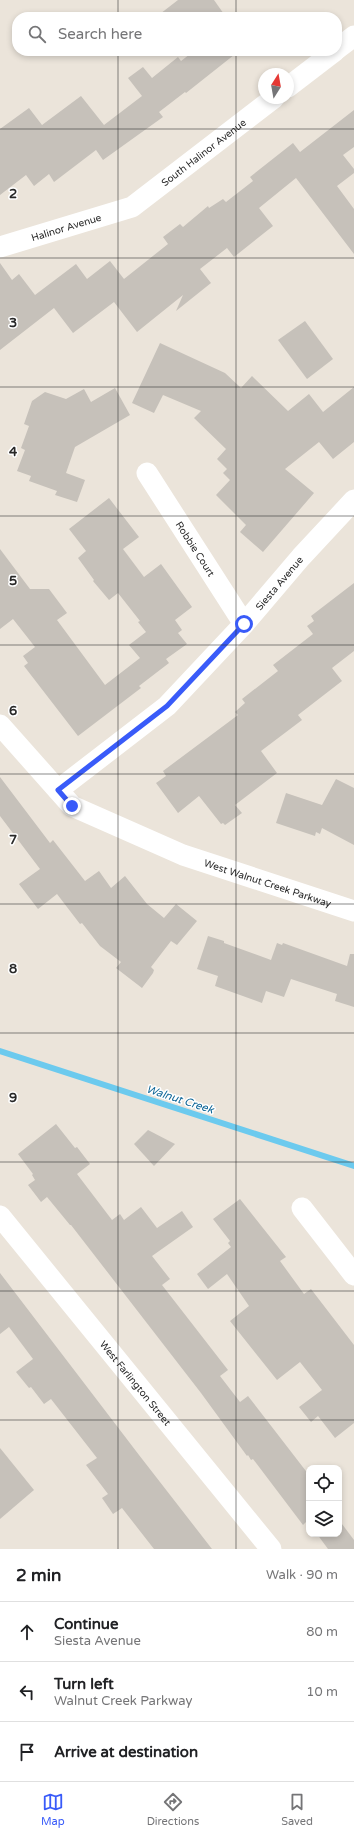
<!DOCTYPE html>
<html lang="en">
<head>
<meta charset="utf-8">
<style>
  :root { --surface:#fff; --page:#f2f2f2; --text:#202124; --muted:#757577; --line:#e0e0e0; --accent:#395bf9 }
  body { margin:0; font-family:"Varela Round",sans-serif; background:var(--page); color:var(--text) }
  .controls { position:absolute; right:12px; bottom:12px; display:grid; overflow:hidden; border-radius:8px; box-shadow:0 2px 6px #0003 }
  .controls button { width:36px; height:36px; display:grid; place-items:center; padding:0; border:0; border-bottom:1px solid var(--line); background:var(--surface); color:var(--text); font:20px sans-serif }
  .compass { position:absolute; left:258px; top:68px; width:36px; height:36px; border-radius:50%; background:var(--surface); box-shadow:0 2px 6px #0003; rotate:11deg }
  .stop { position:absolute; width:12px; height:12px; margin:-9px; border:3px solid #395bf9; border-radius:50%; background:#fff }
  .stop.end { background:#395bf9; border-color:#fff; box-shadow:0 1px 4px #0008 }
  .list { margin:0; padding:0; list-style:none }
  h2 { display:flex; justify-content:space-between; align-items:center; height:52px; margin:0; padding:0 16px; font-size:17px }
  h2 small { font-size:13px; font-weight:400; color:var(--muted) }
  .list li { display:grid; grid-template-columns:26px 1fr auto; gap:12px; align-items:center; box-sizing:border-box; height:60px; padding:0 16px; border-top:1px solid var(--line) }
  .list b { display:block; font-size:15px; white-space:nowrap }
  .list p { margin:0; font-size:13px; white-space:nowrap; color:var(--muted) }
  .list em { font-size:13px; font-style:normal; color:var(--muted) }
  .icon { flex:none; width:22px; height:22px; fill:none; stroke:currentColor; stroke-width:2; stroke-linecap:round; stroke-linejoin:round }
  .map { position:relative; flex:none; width:354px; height:1549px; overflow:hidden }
  .search { position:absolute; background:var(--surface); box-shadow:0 2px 6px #0003; left:12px; right:12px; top:12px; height:44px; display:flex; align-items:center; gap:10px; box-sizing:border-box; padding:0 14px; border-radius:16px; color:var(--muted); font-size:15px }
  .sheet { height:232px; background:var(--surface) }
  nav { display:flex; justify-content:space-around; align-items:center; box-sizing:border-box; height:56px; border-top:1px solid var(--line); background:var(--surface); font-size:11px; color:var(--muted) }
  nav a { display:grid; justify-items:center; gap:2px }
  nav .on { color:var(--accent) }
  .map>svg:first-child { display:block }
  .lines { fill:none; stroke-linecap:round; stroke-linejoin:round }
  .stream { stroke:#6ccaee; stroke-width:6 }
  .building { fill:#c6c1ba }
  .street { stroke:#fff; stroke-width:21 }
  .route { stroke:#395bf9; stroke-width:5 }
  .grid { fill:none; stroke:#282828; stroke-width:1; stroke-opacity:0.55 }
  .labels { text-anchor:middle; stroke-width:3; stroke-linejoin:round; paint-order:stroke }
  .street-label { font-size:10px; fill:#282828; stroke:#fff }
  .water-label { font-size:11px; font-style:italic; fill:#0e6697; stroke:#fff }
  .grid-label { font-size:13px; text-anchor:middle; font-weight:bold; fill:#282828; stroke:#fff; stroke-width:3; stroke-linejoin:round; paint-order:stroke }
</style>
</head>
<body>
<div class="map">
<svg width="354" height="1549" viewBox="0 0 354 1549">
  <rect width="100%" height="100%" fill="#ebe4da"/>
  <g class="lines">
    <polyline class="stream" points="0,1051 354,1166"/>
  </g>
  <g class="building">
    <polygon points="178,0 214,0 226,17 156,17"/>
    <polygon points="194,51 239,51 186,93 185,92 159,112 163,117 103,160 96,150 54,182 49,174 34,186 26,175 0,195 0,129 29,108 42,125 81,96 104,125 142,96 128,78 143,67 152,78 178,57 181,61"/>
    <polygon points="354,110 354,147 343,155 354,169 354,173 337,186 354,209 354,254 296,178 259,208 273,226 234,257 227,248 200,269 211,283 176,311 183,295 137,332 114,302 73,333 54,308 0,350 0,263 12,280 19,274 35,295 76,264 87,279 110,261 124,279 168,244 163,237 180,224 183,227 208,206 209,208 223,199 226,202 253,181 250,177 293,143 300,152"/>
    <polygon points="305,321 333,359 307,379 278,340"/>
    <polygon points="160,343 225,373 241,388 252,376 288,411 309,394 323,412 354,387 354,442 333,459 319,442 285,469 314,493 263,552 240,532 246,525 216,495 230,480 223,473 227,469 217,459 226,449 194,418 201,411 163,395 154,413 132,403"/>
    <polygon points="115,388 130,415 75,447 66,473 85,480 77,502 55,495 57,491 29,481 31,476 17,471 25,450 21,448 29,426 24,424 32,401 45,392 66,399 84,389 91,402"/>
    <polygon points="109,498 139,537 123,549 144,577 161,564 192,607 175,620 182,630 178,633 187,644 166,659 169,663 139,686 141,688 78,736 24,666 28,663 23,656 35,647 13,619 0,629 0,549 30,589 49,589 67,613 57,620 105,685 140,658 129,645 146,632 138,622 140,621 118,593 109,600 93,581 94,580 78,558 86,551 69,529"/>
    <polygon points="354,583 354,651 332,668 342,681 298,715 302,720 261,751 277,773 235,805 242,813 225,825 223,823 221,824 199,796 178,813 156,783 166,776 163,771 238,715 235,712 245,703 242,699 278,671 273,665 313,634 307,626 314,621 311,616"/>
    <polygon points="0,777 50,843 53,840 85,881 99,871 111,888 125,876 147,904 164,918 176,904 197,921 177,945 171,941 151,967 154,970 153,973 142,988 116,968 121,962 100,946 82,923 80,924 57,894 38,909 19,884 40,869 0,816"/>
    <polygon points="336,779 354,788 354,845 322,828 320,834 316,832 315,836 276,823 286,793 322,805"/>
    <polygon points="208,936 224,941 224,943 271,960 277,943 282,945 283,943 347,966 350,954 354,954 354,1007 335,1001 337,994 291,979 284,997 266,991 262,1003 215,986 218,976 197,969"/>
    <polygon points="56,1124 75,1148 77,1147 90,1164 77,1174 112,1220 120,1214 124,1220 141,1207 157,1228 182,1211 193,1227 152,1256 170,1279 162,1285 228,1370 220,1376 240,1402 248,1396 309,1475 309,1524 307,1521 303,1525 253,1459 251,1460 248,1455 247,1456 201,1393 71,1225 70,1225 47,1197 41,1202 28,1185 35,1180 32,1175 33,1174 18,1154"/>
    <polygon points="148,1130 175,1144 154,1166 134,1144"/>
    <polygon points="240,1199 286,1257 280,1261 304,1294 311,1289 354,1345 354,1423 335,1438 318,1416 311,1422 299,1407 322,1390 300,1362 277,1380 230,1321 249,1306 227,1274 208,1289 197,1274 231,1247 228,1243 230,1241 213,1219"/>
    <polygon points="0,1273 139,1455 212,1549 154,1549 122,1508 113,1514 102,1498 108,1494 86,1465 97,1458 51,1399 44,1404 31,1387 29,1388 16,1372 33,1359 9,1327 0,1334"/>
    <polygon points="0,1448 34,1490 0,1519"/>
    <polygon points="339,1520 354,1540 354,1549 328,1549 317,1534 339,1534"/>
  </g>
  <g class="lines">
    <g class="street">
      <polyline points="337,49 354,36"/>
      <polyline points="288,87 335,51"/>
      <path id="s1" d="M0,247L132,207L274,98"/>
      <path id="s2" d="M147,473L244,624"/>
      <path id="s3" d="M0,725L72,806L183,855L354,911"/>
      <path id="s4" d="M58,790L167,706L244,624L301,557L354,500"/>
      <polyline points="302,1208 354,1275"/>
      <path id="s5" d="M0,1216L271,1549"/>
    </g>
  </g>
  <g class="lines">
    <polyline class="route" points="72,806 58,790 167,706 244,624"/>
  </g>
  <path class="grid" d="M118,0V17M236,0V17M118,51V1549M236,51V1549M0,129H354M0,258H354M0,387H354M0,516H354M0,645H354M0,774H354M0,904H354M0,1033H354M0,1162H354M0,1291H354M0,1420H354"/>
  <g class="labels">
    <g class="street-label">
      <text dy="4" stroke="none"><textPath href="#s1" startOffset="228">South Halinor Avenue</textPath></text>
      <text dy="4" stroke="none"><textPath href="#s1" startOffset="69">Halinor Avenue</textPath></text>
      <text dy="4" stroke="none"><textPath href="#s2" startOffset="90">Robbie Court</textPath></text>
      <text dy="4" stroke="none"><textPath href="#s4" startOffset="304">Siesta Avenue</textPath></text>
      <text dy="4" stroke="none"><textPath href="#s3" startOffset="319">West Walnut Creek Parkway</textPath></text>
      <text dy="4" stroke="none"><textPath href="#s5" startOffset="215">West Farlington Street</textPath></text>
    </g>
    <g class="water-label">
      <text transform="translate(180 1099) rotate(18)" y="4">Walnut Creek</text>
    </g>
  </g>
  <g class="grid-label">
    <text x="13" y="198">2</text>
    <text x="13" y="327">3</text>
    <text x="13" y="456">4</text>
    <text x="13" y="585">5</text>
    <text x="13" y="715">6</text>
    <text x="13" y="844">7</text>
    <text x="13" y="973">8</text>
    <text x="13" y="1102">9</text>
  </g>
</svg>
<div class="controls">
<button><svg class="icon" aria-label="locate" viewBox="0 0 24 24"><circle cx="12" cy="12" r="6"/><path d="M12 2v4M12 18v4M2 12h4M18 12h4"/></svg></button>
<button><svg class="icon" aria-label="layers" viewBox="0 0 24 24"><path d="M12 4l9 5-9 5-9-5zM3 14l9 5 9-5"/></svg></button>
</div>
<svg class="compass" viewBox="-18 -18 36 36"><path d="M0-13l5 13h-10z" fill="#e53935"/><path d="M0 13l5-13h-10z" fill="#757577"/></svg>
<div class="stop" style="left:244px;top:624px"></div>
<div class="stop end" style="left:72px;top:806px"></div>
<div class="search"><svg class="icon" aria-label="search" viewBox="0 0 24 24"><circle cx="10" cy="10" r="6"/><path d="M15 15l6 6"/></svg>Search here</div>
</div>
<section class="sheet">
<h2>2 min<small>Walk · 90 m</small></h2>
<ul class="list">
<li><svg class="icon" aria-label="ahead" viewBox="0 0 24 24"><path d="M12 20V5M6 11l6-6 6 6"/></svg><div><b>Continue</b><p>Siesta Avenue</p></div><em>80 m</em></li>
<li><svg class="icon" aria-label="left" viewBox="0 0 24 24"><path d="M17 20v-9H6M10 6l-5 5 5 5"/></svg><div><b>Turn left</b><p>Walnut Creek Parkway</p></div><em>10 m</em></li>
<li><svg class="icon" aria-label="arrive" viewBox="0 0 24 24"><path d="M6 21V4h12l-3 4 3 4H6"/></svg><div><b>Arrive at destination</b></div></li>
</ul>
</section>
<nav>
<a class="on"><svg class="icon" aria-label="map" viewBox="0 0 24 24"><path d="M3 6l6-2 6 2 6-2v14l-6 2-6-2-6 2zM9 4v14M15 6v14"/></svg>Map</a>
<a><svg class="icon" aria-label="directions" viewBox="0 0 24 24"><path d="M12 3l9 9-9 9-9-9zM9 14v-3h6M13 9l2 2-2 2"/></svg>Directions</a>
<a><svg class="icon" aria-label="saved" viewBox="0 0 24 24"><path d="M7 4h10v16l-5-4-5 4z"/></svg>Saved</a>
</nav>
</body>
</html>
